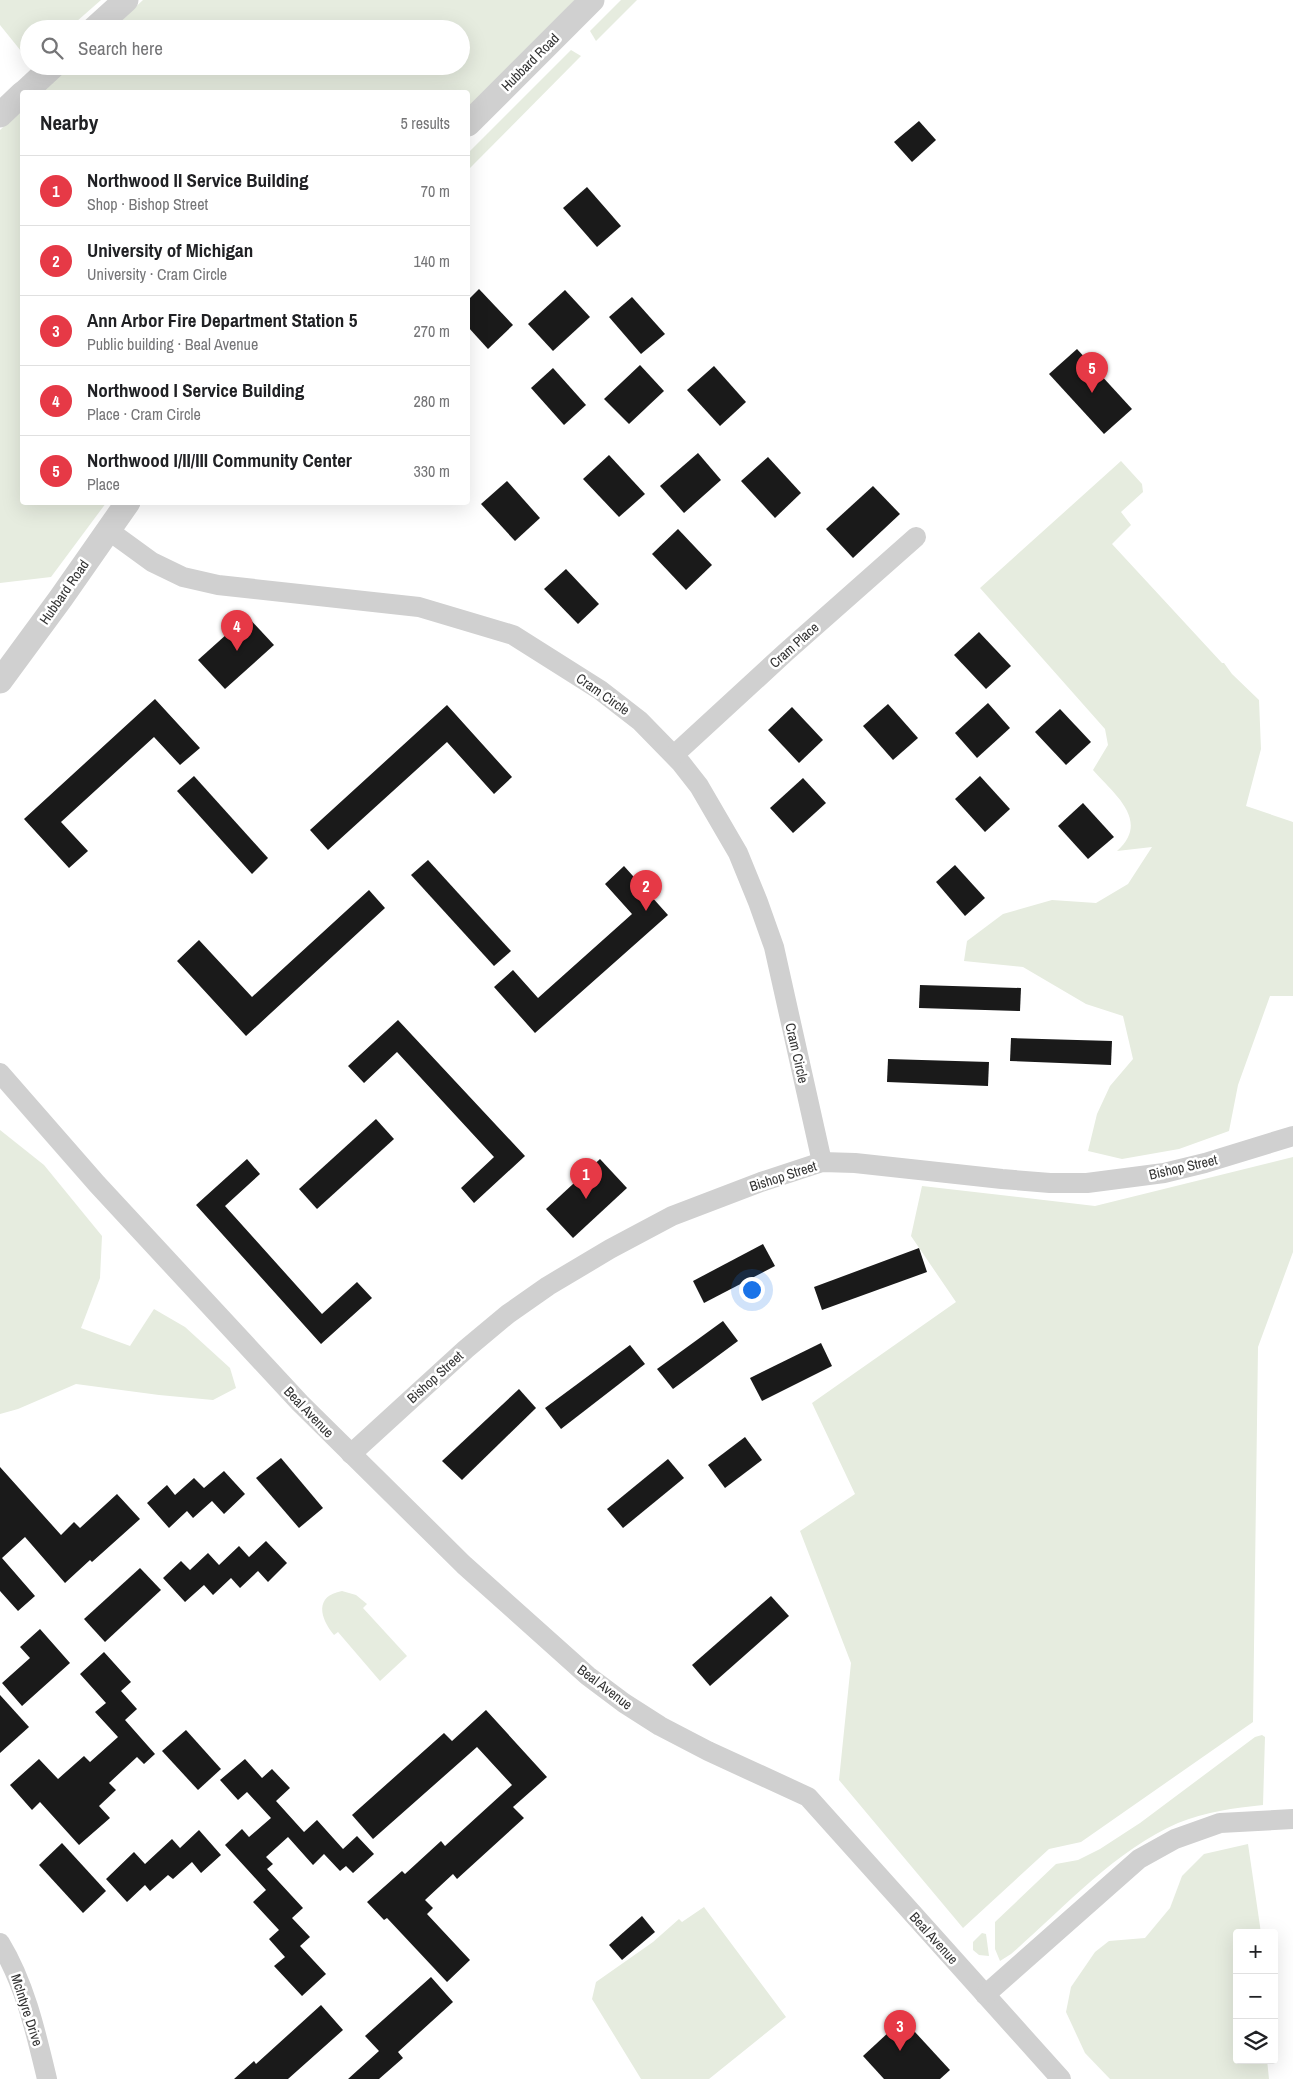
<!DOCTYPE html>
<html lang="en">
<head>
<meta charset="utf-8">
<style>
  :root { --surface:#fff; --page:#f2f2f2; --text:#202124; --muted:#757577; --line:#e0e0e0; --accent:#e63946 }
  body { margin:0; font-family:"Archivo Narrow",sans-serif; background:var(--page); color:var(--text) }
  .controls { position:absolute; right:15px; bottom:15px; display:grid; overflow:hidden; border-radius:5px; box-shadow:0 5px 20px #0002 }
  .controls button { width:45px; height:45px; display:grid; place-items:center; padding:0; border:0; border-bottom:1px solid var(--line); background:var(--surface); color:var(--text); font:25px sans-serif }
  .you { position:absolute; left:751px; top:1289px; width:18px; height:18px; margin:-12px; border:4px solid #fff; border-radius:50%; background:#1a73e8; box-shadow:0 0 0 8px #1a73e833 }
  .badge { display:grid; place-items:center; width:32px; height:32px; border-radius:50%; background:var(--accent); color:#fff; font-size:16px; font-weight:700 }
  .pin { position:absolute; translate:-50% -41px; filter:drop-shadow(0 1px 2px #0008) }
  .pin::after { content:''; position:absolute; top:26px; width:18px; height:15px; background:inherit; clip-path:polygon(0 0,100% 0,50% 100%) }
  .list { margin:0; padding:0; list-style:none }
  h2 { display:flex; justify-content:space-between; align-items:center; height:65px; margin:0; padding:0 20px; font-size:21px }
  h2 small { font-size:16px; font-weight:400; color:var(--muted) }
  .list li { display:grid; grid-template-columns:32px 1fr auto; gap:15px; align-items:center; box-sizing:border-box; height:70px; padding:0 20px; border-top:1px solid var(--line) }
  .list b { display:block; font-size:19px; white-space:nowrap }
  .list p { margin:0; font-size:16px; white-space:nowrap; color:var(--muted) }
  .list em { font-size:16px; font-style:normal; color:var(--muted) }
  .icon { flex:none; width:28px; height:28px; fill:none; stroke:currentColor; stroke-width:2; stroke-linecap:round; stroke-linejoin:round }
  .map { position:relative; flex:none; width:1293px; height:2079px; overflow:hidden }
  .search { position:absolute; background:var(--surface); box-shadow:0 5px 20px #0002; left:20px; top:20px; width:450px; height:55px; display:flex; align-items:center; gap:12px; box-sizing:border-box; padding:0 18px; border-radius:28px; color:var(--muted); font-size:19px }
  .panel { position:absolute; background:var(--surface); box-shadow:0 5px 20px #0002; left:20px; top:90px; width:450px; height:415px; border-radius:5px }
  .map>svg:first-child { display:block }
  .green { fill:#e6ecdf }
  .building { fill:#1a1a1a }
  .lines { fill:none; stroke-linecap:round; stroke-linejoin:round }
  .minor { stroke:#d0d0d0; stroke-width:20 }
  .tertiary { stroke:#d0d0d0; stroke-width:25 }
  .labels { text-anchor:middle; stroke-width:5; stroke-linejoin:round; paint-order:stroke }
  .street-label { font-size:14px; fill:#333; stroke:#fff }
</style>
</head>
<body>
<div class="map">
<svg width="1293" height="2079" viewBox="0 0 1293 2079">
  <rect width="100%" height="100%" fill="#fff"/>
  <g class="green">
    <polygon points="0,0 101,0 68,29 29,29 29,56 21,51 0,25"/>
    <polygon points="143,0 575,0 468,108 468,92 41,92 70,66 461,66 461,29 112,29"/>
    <polygon points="621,0 637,0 596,41 590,31"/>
    <polygon points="571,50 581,56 468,170 468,153"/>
    <polygon points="22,110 22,502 106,503 51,577 0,583 0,130"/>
    <path d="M1121,461L1142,484L1143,492L1121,512L1131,525L1112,544L1222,663H1224L1232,674L1259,700L1261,749L1246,806L1293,822V996H1270L1238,1085L1229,1131L1179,1149L1122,1159L1088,1151L1097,1114L1110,1086L1133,1059L1123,1016L1086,1004L1023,967L964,961L967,941L1003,914L1052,900L1096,903L1128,884L1152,847L1117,851C1151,821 1114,794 1093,770L1108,745L1105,729L980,588Z"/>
    <polygon points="0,1130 44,1165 102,1236 100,1278 81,1328 130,1346 154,1309 185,1327 230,1368 236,1388 213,1400 159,1395 76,1384 18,1409 0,1414"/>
    <polygon points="1293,1157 1293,1252 1258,1347 1253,1722 1081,1842 1049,1849 963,1928 839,1780 851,1663 800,1531 855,1494 812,1403 956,1302 911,1236 922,1186 1095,1206"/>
    <path d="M342,1591L356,1595L367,1604L363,1608L407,1656L380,1681L338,1632L334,1635C320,1618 314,1596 342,1591Z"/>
    <path d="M1262,1735L1265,1737L1263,1805C1234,1808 1205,1812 1178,1823C1115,1850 1062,1910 1011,1954L1000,1961L995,1949V1922L1056,1864L1078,1860L1100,1849L1140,1823L1255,1737Z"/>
    <polygon points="1248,1844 1261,1933 1237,1933 1237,2060 1267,2060 1269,2079 1110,2079 1085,2053 1066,2012 1071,1987 1095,1952 1109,1941 1145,1938 1170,1908 1182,1876 1204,1854"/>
    <polygon points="704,1907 786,2017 709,2079 641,2079 592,1999 596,1982 653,1942 679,1919 682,1922"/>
    <polygon points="982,1933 986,1934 989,1956 979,1955 973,1950 973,1942"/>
  </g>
  <g class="building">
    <polygon points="919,121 936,140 912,162 894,142"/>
    <polygon points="587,187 621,226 597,247 563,208"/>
    <polygon points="479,289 513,325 488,349 468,327 468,300"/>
    <polygon points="565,290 590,317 553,351 528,324"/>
    <polygon points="632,297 665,334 641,354 609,317"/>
    <polygon points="1077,349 1132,409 1104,434 1049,374"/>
    <polygon points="640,365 664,391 629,424 604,399"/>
    <polygon points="714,366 746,402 720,426 687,390"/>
    <polygon points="553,368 586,405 564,425 531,388"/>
    <polygon points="698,453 721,480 684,513 660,486"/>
    <polygon points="609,455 645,494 619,517 583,479"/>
    <polygon points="768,457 801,493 775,518 741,481"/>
    <polygon points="507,481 540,518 515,541 481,504"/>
    <polygon points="873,486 900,514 853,558 826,529"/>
    <polygon points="678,529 712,565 686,590 652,554"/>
    <polygon points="566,569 599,604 578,624 544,589"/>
    <polygon points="247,616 274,645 225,689 198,660"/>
    <polygon points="979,632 1011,666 986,689 954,655"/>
    <polygon points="155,699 200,748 180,765 154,737 61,822 88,851 69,868 24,819"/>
    <polygon points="988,703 1010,728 977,758 955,733"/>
    <polygon points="888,704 918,738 893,760 863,726"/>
    <polygon points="447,705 512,777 494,794 447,742 328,850 310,830"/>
    <polygon points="792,707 823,740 799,763 768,730"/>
    <polygon points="1060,709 1091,742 1066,765 1035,732"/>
    <polygon points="194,776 268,858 252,874 177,791"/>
    <polygon points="980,776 1010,809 985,832 955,799"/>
    <polygon points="803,778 826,803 793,833 770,808"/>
    <polygon points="1083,803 1114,837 1088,859 1058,826"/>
    <polygon points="428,860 511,951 494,966 411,875"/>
    <polygon points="955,865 985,898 965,916 936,882"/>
    <polygon points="624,866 668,915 535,1033 494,987 513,970 538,998 632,914 605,884"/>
    <polygon points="369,890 385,908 246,1036 177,961 199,940 252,997"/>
    <polygon points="920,985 1021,988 1020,1011 919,1008"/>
    <polygon points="398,1020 525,1156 474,1203 461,1188 494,1157 397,1052 364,1083 348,1066"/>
    <polygon points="1011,1038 1112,1041 1111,1065 1010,1061"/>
    <polygon points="888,1059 989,1062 988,1086 887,1082"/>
    <polygon points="376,1119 394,1139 317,1209 299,1189"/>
    <polygon points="247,1159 260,1174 225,1206 322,1314 357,1282 372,1298 321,1344 196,1205"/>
    <polygon points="600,1159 627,1188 573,1238 546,1209"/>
    <polygon points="763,1244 775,1266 704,1303 693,1281"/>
    <polygon points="919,1248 927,1272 822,1310 814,1287"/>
    <polygon points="723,1321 738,1341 673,1389 657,1369"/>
    <polygon points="821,1343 832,1366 762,1401 750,1378"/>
    <polygon points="630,1345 645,1364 561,1429 545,1408"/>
    <polygon points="519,1389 536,1408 462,1480 442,1461"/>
    <polygon points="745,1437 762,1460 725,1488 708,1465"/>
    <polygon points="281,1458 323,1508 299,1528 256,1478"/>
    <polygon points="668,1459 684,1478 623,1528 607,1509"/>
    <polygon points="0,1467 61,1535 74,1522 80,1528 117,1494 140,1519 92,1562 90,1560 65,1583 25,1537 2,1558 35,1596 18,1611 0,1591"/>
    <polygon points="224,1471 245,1494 224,1514 212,1501 193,1518 187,1511 169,1528 147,1503 167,1485 175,1495 194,1478 204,1488"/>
    <polygon points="266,1541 287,1563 268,1582 258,1571 240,1588 231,1578 213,1595 204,1585 185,1602 163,1578 181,1561 190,1570 208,1553 219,1565 239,1546 249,1557"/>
    <polygon points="140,1568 161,1590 105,1642 84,1619"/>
    <polygon points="771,1596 789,1616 710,1686 692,1665"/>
    <polygon points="40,1629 70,1663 22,1706 2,1683 30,1658 20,1647"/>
    <polygon points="104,1652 131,1682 121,1691 137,1709 125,1720 155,1754 144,1764 137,1757 109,1783 116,1790 99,1806 110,1818 79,1845 40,1802 32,1810 10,1785 39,1759 58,1779 84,1756 90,1762 118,1737 95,1712 106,1703 80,1674"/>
    <polygon points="0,1695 29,1727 0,1753"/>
    <polygon points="486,1710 547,1777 513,1807 524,1818 457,1879 453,1874 425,1900 433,1908 427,1914 470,1960 447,1982 387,1918 384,1920 367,1902 402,1871 405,1874 441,1841 445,1846 512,1785 477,1747 373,1839 352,1815 444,1733 452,1741"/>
    <polygon points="186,1730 221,1769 198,1790 162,1751"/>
    <polygon points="245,1759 262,1778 272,1769 290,1788 276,1801 304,1832 317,1820 343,1849 357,1836 374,1854 353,1873 346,1866 340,1871 324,1854 313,1865 288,1837 266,1857 273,1864 267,1869 303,1908 292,1918 310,1937 300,1946 326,1974 302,1996 274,1966 285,1957 269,1939 279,1930 253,1902 266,1890 225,1845 242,1829 249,1837 271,1818 247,1792 238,1800 220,1780"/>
    <polygon points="199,1830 221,1855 201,1873 192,1862 173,1879 168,1875 150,1891 145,1885 127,1902 106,1879 134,1852 145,1864 172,1839 180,1848"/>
    <polygon points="62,1843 106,1891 83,1913 39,1865"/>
    <polygon points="642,1916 655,1932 622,1960 609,1945"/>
    <polygon points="431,1977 453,2002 398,2052 403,2058 379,2079 348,2079 379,2051 365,2036"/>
    <polygon points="321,2005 343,2030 288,2079 234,2079 254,2061 256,2064"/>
    <polygon points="903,2019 950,2070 940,2079 884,2079 863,2056"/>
  </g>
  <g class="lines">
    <g class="minor">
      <polyline points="108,530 152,562 183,577 218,585 419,607 513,635 600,690 640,721 681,763 699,786 738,853 758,902 774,947 822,1162"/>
      <polyline points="674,755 786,652 916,537"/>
      <polyline points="0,1073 97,1184 300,1403 464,1565 588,1676 624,1703 660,1726 708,1751 808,1797 1061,2079"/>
      <polyline points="351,1454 466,1349 508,1314 548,1286 610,1249 672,1216 761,1182 822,1162 855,1163 1002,1179 1050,1183 1087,1183 1164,1173 1205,1163 1293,1136"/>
      <path d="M0,1943C25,1984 36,2033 47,2079"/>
      <polyline points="985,1995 1139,1859 1175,1839 1220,1823 1293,1819"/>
    </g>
    <g class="tertiary">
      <polyline points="94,29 126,0"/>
      <polyline points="25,92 53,66"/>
      <polyline points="0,115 22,94"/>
      <polyline points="468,124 592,0"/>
      <polyline points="0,681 61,598 128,502"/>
    </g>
  </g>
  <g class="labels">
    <g class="street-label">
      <text transform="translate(530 62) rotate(-45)" y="5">Hubbard Road</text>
      <text transform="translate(64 592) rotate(-55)" y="5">Hubbard Road</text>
      <text transform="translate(794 645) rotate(-42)" y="5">Cram Place</text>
      <text transform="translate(603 694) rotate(35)" y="5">Cram Circle</text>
      <text transform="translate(797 1053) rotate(77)" y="5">Cram Circle</text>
      <text transform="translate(1183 1167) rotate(-13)" y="5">Bishop Street</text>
      <text transform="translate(783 1176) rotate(-18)" y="5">Bishop Street</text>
      <text transform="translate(435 1377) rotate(-42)" y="5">Bishop Street</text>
      <text transform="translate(309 1412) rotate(46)" y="5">Beal Avenue</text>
      <text transform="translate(605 1687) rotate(37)" y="5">Beal Avenue</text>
      <text transform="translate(934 1938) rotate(48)" y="5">Beal Avenue</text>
      <text transform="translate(27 2010) rotate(72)" y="5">McIntyre Drive</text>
    </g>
  </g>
</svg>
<div class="controls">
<button>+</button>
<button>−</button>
<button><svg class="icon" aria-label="layers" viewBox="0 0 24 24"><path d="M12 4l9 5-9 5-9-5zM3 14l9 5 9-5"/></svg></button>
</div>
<div class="you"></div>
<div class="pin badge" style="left:586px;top:1199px">1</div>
<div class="pin badge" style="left:646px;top:911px">2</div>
<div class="pin badge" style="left:900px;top:2051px">3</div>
<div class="pin badge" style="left:237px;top:651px">4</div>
<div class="pin badge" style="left:1092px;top:393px">5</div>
<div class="search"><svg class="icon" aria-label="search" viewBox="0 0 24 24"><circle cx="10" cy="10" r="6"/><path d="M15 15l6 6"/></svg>Search here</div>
<section class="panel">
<h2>Nearby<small>5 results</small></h2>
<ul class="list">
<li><span class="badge">1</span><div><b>Northwood II Service Building</b><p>Shop · Bishop Street</p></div><em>70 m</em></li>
<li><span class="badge">2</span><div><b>University of Michigan</b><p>University · Cram Circle</p></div><em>140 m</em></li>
<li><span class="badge">3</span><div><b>Ann Arbor Fire Department Station 5</b><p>Public building · Beal Avenue</p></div><em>270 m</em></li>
<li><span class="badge">4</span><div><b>Northwood I Service Building</b><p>Place · Cram Circle</p></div><em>280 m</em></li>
<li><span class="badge">5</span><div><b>Northwood I/II/III Community Center</b><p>Place</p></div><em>330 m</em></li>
</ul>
</section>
</div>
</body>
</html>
